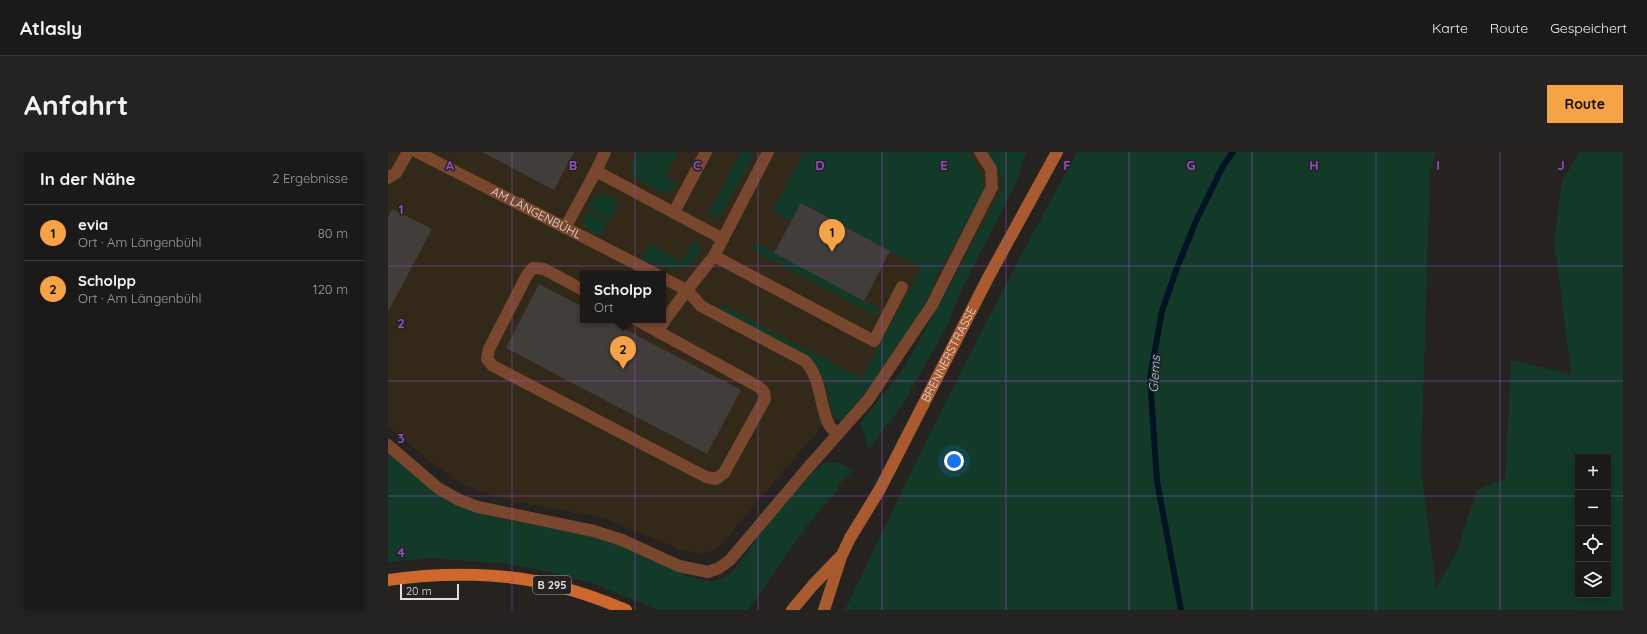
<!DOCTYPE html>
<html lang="de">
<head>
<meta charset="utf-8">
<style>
  :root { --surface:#1c1a18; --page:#252321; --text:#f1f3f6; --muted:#a0a1a2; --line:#3a3837; --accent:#f6a247 }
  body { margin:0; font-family:Quicksand,sans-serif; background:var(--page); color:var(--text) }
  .controls { position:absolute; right:12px; bottom:12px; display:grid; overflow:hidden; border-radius:0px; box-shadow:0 2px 10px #0003 }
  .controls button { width:36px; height:36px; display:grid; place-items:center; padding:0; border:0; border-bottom:1px solid var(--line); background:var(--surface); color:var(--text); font:20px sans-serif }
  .scale { position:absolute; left:12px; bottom:10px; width:59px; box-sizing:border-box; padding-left:4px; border:2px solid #e1dfde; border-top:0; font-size:11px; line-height:14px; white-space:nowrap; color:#e1dfde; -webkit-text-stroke:3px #262220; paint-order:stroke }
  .you { position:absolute; left:566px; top:309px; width:14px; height:14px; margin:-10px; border:3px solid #fff; border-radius:50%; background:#1a73e8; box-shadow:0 0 0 6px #1a73e833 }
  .badge { display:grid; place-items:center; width:26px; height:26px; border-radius:50%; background:var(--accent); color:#111; font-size:13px; font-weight:700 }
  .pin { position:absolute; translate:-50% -33px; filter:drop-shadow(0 1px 2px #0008) }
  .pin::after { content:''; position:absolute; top:21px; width:14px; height:12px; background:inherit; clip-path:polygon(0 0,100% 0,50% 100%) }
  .popup { position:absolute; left:192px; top:119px; width:86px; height:52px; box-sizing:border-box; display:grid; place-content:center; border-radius:0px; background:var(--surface); filter:drop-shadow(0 1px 3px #0005); font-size:13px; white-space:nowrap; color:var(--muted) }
  .popup b { font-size:15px; color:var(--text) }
  .popup::after { content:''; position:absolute; left:50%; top:100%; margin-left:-8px; border:8px solid transparent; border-top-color:var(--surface) }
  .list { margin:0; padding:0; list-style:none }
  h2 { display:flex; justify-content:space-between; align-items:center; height:52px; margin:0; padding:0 16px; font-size:17px }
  h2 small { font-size:13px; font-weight:400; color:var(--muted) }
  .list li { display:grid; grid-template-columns:26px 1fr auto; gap:12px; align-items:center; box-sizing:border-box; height:56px; padding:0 16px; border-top:1px solid var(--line) }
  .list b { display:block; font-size:15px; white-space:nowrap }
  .list p { margin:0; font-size:13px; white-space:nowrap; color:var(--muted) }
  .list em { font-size:13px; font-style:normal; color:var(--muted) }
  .icon { flex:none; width:22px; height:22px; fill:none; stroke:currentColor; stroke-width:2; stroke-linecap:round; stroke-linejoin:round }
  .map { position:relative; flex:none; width:1235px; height:458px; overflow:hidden; border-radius:0px }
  header { display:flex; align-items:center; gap:24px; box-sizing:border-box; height:56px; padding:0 20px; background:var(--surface); border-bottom:1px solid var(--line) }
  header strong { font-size:19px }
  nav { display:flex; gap:22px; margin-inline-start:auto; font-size:14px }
  .intro { display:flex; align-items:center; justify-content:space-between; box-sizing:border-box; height:96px; padding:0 24px }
  h1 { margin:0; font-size:28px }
  .button { padding:10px 18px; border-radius:0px; background:var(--accent); color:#111; font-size:14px; font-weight:700 }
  main { display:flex; gap:24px; padding:0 24px }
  aside { flex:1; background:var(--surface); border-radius:0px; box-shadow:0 2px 10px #0003 }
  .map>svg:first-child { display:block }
  .commercial { fill:#332919; fill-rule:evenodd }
  .green { fill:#133a28; fill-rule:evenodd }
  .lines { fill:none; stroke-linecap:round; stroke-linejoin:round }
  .stream { stroke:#001322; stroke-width:6 }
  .building { fill:#413d3b }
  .lane { stroke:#79472e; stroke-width:12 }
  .street { stroke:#79472e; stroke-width:12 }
  .secondary { stroke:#a95a2f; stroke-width:12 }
  .primary { stroke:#ce672c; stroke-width:12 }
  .grid { fill:none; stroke:#8f50c5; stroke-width:1; stroke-opacity:0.55 }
  .labels { text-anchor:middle; stroke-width:3; stroke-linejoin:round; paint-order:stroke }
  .shield { fill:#262220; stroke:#a9a6a5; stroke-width:1 }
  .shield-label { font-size:11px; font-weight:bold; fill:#e1dfde }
  .street-label { font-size:12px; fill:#e1dfde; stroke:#262220 }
  .water-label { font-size:13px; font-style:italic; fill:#90cdf8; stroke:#262220 }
  .grid-label { font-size:13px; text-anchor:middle; font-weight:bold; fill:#8f50c5; stroke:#262220; stroke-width:3; stroke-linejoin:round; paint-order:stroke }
</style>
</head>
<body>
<header>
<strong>Atlasly</strong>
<nav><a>Karte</a><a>Route</a><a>Gespeichert</a></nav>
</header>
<div class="intro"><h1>Anfahrt</h1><a class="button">Route</a></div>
<main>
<aside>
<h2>In der Nähe<small>2 Ergebnisse</small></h2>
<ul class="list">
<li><span class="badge">1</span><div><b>evia</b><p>Ort · Am Längenbühl</p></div><em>80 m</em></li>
<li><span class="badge">2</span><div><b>Scholpp</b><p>Ort · Am Längenbühl</p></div><em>120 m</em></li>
</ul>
</aside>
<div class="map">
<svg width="1235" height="458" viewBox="0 0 1235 458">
  <rect width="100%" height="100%" fill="#262220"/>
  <path class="commercial" d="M0,0H639L592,83L541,145L508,198L474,246L454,269L448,267L433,275L333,393L324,399L313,402L296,399L215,366L118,348L94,340L71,330L49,315L0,274ZM195,122H275V168H195Z"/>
  <g class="green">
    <path d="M249,0L256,3L258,0H290L277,24L290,31C282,44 272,40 261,34C256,32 251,29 247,26C241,16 244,9 249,0Z"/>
    <polygon points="353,0 367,0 335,60 327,65 319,64"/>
    <path d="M416,0H581L595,25L596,39L549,124L541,145L491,223L454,269C440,264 442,247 438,235C437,229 433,223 430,217L332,158L335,153L473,226L533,116L413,52L403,69L384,59Z"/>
    <polygon points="599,0 637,0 631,25 574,137 558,176 515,252 481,297 472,271 517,215 615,34 612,22"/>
    <path d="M689,0H1048L1042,19L1033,316L1048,437L1069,399L1089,338L1117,327L1123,208L1183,222L1166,89L1174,29L1192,0H1235V458H457C530,303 606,150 689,0ZM1190,305H1220V443H1190Z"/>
    <polygon points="210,42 216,42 228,48 229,54 222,68 199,55 204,47"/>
    <polygon points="198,58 220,70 212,85 198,76 196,69"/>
    <path d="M305,88L311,93L313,101C298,125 275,116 254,107L262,92L294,110Z"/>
    <polygon points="368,91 492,158 488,164 364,98"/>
    <polygon points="0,301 53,345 75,355 95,363 206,385 234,394 299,424 324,430 334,427 345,419 386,363 425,320 436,311 449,310 465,318 448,335 451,337 421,371 360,458 270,458 207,432 162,420 120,412 43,406 0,410"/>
  </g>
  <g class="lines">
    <polyline class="stream" points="793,458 769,329 762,226 774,159 789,116 808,69 835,14 845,0"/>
  </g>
  <g class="building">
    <polygon points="94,0 186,0 166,38"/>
    <polygon points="413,51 502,99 476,149 386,101"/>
    <polygon points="4,57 44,77 0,160 0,65"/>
    <polygon points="151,132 195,155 195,168 219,168 353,238 319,302 118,196"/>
  </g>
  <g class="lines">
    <g class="lane">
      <polyline points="208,19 217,0"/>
      <polyline points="0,26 8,21 20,0"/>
      <polyline points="286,60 318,0"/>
      <polyline points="177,76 208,19 335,87"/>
      <polyline points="326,104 486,189 514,135"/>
      <polyline points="195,138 156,117 145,116 139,123 101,197 99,207 105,214 318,325 328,327 336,321 377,247 376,240 371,235 249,168"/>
      <path d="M270,180L277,168L299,138L313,154L417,209C434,227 431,253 441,273C443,276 447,279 449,283"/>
      <polyline points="0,293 50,336 71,348 90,355 206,379 234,388 291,414 320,420 331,416 342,408 418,318 480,248 544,153 604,35 603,17 592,0"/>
    </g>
    <g class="street">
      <path id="s1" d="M29,0L268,122"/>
      <polyline points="275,126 299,138 326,104 380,0"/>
    </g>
    <g class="secondary">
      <polyline points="404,458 425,433 452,405"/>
      <path id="s2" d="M436,458L453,405L462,386L492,337L601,124L669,0"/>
    </g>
    <path class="primary" d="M0,428C54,420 120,420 172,435C195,441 217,449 238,458"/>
  </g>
  <path class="grid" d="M124,0V458M247,0V458M370,0V458M494,0V458M618,0V458M741,0V458M864,0V458M988,0V458M1112,0V458M0,114H1235M0,229H1235M0,344H1190M1220,344H1235"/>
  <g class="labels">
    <rect class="shield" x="145" y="424" width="38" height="18" rx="3"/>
    <g class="shield-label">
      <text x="164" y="437">B 295</text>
    </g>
    <g class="street-label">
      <text dy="4" stroke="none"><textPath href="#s1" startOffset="134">AM LÄNGENBÜHL</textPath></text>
      <text dy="4" stroke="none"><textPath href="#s2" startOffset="285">BRENNERSTRASSE</textPath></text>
    </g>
    <g class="water-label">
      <text transform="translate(766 222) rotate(-86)" y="5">Glems</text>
    </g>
  </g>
  <g class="grid-label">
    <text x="62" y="18">A</text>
    <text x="185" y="18">B</text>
    <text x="309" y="18">C</text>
    <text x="432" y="18">D</text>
    <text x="556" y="18">E</text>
    <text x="679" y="18">F</text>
    <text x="803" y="18">G</text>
    <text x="926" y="18">H</text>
    <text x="1050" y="18">I</text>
    <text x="1173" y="18">J</text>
    <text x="13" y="62">1</text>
    <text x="13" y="176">2</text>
    <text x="13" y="291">3</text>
    <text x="13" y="405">4</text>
  </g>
</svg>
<div class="controls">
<button>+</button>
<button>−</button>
<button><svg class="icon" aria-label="locate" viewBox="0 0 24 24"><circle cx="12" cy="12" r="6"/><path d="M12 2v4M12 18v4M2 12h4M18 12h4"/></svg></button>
<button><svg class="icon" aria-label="layers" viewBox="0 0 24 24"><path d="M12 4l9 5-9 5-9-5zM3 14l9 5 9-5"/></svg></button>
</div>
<div class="scale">20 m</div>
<div class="you"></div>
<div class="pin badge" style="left:444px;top:100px">1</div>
<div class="pin badge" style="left:235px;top:217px">2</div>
<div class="popup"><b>Scholpp</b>Ort</div>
</div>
</main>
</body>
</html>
